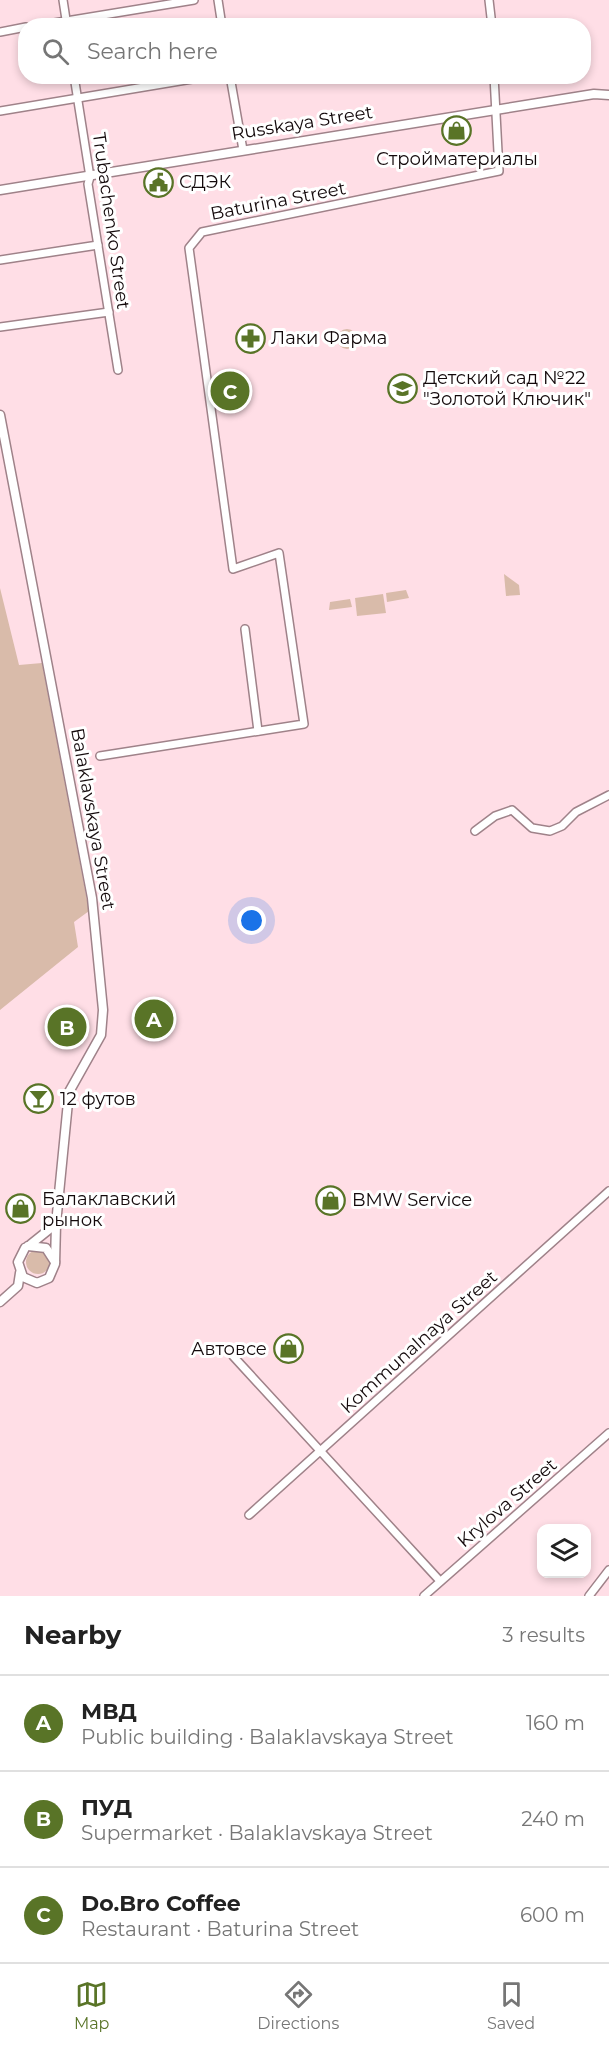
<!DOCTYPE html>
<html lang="en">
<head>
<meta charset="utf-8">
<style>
  :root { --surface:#fff; --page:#f6f6f6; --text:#222; --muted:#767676; --line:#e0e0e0; --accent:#597427 }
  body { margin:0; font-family:Montserrat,sans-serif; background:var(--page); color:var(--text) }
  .controls { position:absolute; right:18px; bottom:18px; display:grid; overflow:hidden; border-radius:12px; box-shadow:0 3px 9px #0003 }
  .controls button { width:54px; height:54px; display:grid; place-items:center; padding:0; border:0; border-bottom:2px solid var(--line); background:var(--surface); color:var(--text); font:30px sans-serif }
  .you { position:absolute; left:252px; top:921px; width:21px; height:21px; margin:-15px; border:4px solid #fff; border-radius:50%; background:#1a73e8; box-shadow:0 0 0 9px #1a73e833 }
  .badge { display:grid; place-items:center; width:39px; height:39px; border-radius:50%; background:var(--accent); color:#fff; font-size:20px; font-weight:700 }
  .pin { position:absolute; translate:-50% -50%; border:3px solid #fff; box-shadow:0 2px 6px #0006 }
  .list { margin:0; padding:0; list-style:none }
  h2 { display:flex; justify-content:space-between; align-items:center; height:78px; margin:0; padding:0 24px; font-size:26px }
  h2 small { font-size:20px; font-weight:400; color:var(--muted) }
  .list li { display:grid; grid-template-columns:39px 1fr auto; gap:18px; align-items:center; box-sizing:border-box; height:96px; padding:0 24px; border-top:2px solid var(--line) }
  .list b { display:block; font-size:22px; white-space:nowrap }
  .list p { margin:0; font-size:20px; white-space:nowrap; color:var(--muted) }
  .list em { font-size:20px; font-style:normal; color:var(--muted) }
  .icon { flex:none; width:33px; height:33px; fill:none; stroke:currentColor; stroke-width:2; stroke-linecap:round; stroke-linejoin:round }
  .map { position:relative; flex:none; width:609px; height:1596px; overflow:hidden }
  .search { position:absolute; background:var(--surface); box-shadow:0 3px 9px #0003; left:18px; right:18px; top:18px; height:66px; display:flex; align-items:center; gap:15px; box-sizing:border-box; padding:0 21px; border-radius:24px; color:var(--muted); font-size:22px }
  .sheet { height:366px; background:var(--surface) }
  nav { display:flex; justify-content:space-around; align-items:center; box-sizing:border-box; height:84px; border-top:2px solid var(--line); background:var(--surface); font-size:16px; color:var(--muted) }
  nav a { display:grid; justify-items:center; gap:3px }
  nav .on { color:var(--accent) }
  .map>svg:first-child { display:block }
  .green { fill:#d9bbaa }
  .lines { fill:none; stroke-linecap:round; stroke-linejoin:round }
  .minor-casing { stroke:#9f8289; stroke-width:10 }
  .major-casing { stroke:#9f8289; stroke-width:11 }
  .minor { stroke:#fff; stroke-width:7 }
  .major { stroke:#fff; stroke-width:8 }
  .labels { text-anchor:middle; stroke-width:6; stroke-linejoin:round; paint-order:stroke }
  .street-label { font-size:18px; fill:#13090b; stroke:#fff }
  .poi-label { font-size:18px; fill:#13090b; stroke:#fff; text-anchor:start }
</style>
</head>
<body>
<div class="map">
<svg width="609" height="1596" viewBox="0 0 609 1596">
  <rect width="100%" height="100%" fill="#ffdee6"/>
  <g class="green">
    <circle cx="347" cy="339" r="10"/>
    <polygon points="504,574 519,585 520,595 506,596"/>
    <polygon points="0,588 19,665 42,663 89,911 74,922 78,947 0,1010"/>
    <polygon points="406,590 409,598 387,602 386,593"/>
    <polygon points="383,594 386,613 357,616 355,598"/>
    <polygon points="350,599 352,607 329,610 330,602"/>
    <circle cx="38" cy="1262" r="12"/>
  </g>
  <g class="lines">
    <defs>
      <g id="minor">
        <polyline points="63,0 67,26"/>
        <polyline points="218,0 222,26"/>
        <polyline points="489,0 492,26"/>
        <polyline points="36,26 194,0"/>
        <polyline points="0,32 26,27"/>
        <polyline points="74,76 90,177 88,184 118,370"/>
        <polyline points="230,76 243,150"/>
        <polyline points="0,111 210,76"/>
        <polyline points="0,260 98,245"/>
        <polyline points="0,327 109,312"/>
        <polyline points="245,629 258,731"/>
        <polyline points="100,756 304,724 279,553 233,569 189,248 202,232 499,171 494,76"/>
        <polyline points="475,831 495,816 512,810 532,828 550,831 562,826 576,812 609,795"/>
        <polyline points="233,1356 440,1581"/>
        <polyline points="249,1515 609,1191"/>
        <polyline points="424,1596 609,1433"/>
        <polyline points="589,1596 609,1570"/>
      </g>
      <g id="major">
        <polyline points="0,190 594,94 609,95"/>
        <polyline points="0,415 92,898 103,1010 101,1035 69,1092 56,1224 55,1264 49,1278 37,1283 23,1277 18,1262 25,1248"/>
        <polyline points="31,1244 56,1224"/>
        <polyline points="28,1246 46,1248 55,1262"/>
        <polyline points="0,1302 18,1286 20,1273"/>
      </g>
    </defs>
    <use href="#minor" class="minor-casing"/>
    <use href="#major" class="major-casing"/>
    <use href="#minor" class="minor"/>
    <use href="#major" class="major"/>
  </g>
  <defs>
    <symbol id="shop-ring" viewBox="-11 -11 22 22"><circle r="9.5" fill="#fff" stroke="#597427" stroke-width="1.5"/><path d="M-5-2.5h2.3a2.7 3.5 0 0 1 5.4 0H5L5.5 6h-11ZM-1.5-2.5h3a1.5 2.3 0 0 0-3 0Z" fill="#597427"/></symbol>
    <symbol id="civic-ring" viewBox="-11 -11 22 22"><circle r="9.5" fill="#fff" stroke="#597427" stroke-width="1.5"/><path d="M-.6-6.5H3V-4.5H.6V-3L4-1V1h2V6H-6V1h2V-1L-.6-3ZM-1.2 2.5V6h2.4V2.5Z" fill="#597427"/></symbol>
    <symbol id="pharmacy-ring" viewBox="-11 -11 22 22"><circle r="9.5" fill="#fff" stroke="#597427" stroke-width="1.5"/><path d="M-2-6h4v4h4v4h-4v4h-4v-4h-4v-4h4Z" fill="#597427"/></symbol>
    <symbol id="school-ring" viewBox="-11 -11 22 22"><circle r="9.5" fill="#fff" stroke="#597427" stroke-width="1.5"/><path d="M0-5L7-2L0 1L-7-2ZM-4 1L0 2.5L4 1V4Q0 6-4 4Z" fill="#597427"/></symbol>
    <symbol id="bar-ring" viewBox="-11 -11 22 22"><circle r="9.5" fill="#fff" stroke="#597427" stroke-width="1.5"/><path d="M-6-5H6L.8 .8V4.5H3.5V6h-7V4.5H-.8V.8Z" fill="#597427"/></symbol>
  </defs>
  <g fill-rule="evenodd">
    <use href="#shop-ring" x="440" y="114" width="33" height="33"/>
    <use href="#civic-ring" x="142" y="166" width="33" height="33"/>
    <use href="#pharmacy-ring" x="234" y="322" width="33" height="33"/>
    <use href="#school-ring" x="386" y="372" width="33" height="33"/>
    <use href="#bar-ring" x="22" y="1082" width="33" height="33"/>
    <use href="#shop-ring" x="314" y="1184" width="33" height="33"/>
    <use href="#shop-ring" x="4" y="1192" width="33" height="33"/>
    <use href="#shop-ring" x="272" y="1332" width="33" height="33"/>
  </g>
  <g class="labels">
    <g class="street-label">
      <text transform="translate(302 123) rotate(-9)" y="6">Russkaya Street</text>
      <text transform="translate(278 201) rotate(-11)" y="6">Baturina Street</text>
      <text transform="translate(111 221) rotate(82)" y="6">Trubachenko Street</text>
      <text transform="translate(93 819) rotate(80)" y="6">Balaklavskaya Street</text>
      <text transform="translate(419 1342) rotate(-42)" y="6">Kommunalnaya Street</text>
      <text transform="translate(507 1503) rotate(-41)" y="6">Krylova Street</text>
    </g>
    <g class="poi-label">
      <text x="457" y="165" text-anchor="middle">Стройматериалы</text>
      <text x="179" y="188">СДЭК</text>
      <text x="271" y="344">Лаки Фарма</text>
      <text x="423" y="384">Детский сад №22<tspan x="423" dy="21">"Золотой Ключик"</tspan></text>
      <text x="60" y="1105">12 футов</text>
      <text x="42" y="1205">Балаклавский<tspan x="42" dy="21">рынок</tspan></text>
      <text x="352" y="1206">BMW Service</text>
      <text x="267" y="1355" text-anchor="end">Автовсе</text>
    </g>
  </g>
</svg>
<div class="controls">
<button><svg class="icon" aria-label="layers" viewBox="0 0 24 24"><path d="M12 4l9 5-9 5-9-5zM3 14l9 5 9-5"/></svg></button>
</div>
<div class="you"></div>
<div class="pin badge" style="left:154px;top:1019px">A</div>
<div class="pin badge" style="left:67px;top:1027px">B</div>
<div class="pin badge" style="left:230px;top:391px">C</div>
<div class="search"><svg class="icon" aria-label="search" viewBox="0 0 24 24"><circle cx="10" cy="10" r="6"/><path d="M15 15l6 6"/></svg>Search here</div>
</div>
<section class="sheet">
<h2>Nearby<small>3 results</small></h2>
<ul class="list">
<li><span class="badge">A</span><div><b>МВД</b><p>Public building · Balaklavskaya Street</p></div><em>160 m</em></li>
<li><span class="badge">B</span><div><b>ПУД</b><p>Supermarket · Balaklavskaya Street</p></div><em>240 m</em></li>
<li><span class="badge">C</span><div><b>Do.Bro Coffee</b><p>Restaurant · Baturina Street</p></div><em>600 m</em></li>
</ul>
</section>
<nav>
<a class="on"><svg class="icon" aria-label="map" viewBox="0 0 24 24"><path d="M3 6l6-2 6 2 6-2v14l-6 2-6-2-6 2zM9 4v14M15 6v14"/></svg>Map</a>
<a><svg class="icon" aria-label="directions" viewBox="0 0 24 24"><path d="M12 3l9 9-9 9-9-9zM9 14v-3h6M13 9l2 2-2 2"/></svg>Directions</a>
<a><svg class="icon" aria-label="saved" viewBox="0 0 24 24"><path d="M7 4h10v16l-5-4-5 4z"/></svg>Saved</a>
</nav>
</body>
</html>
